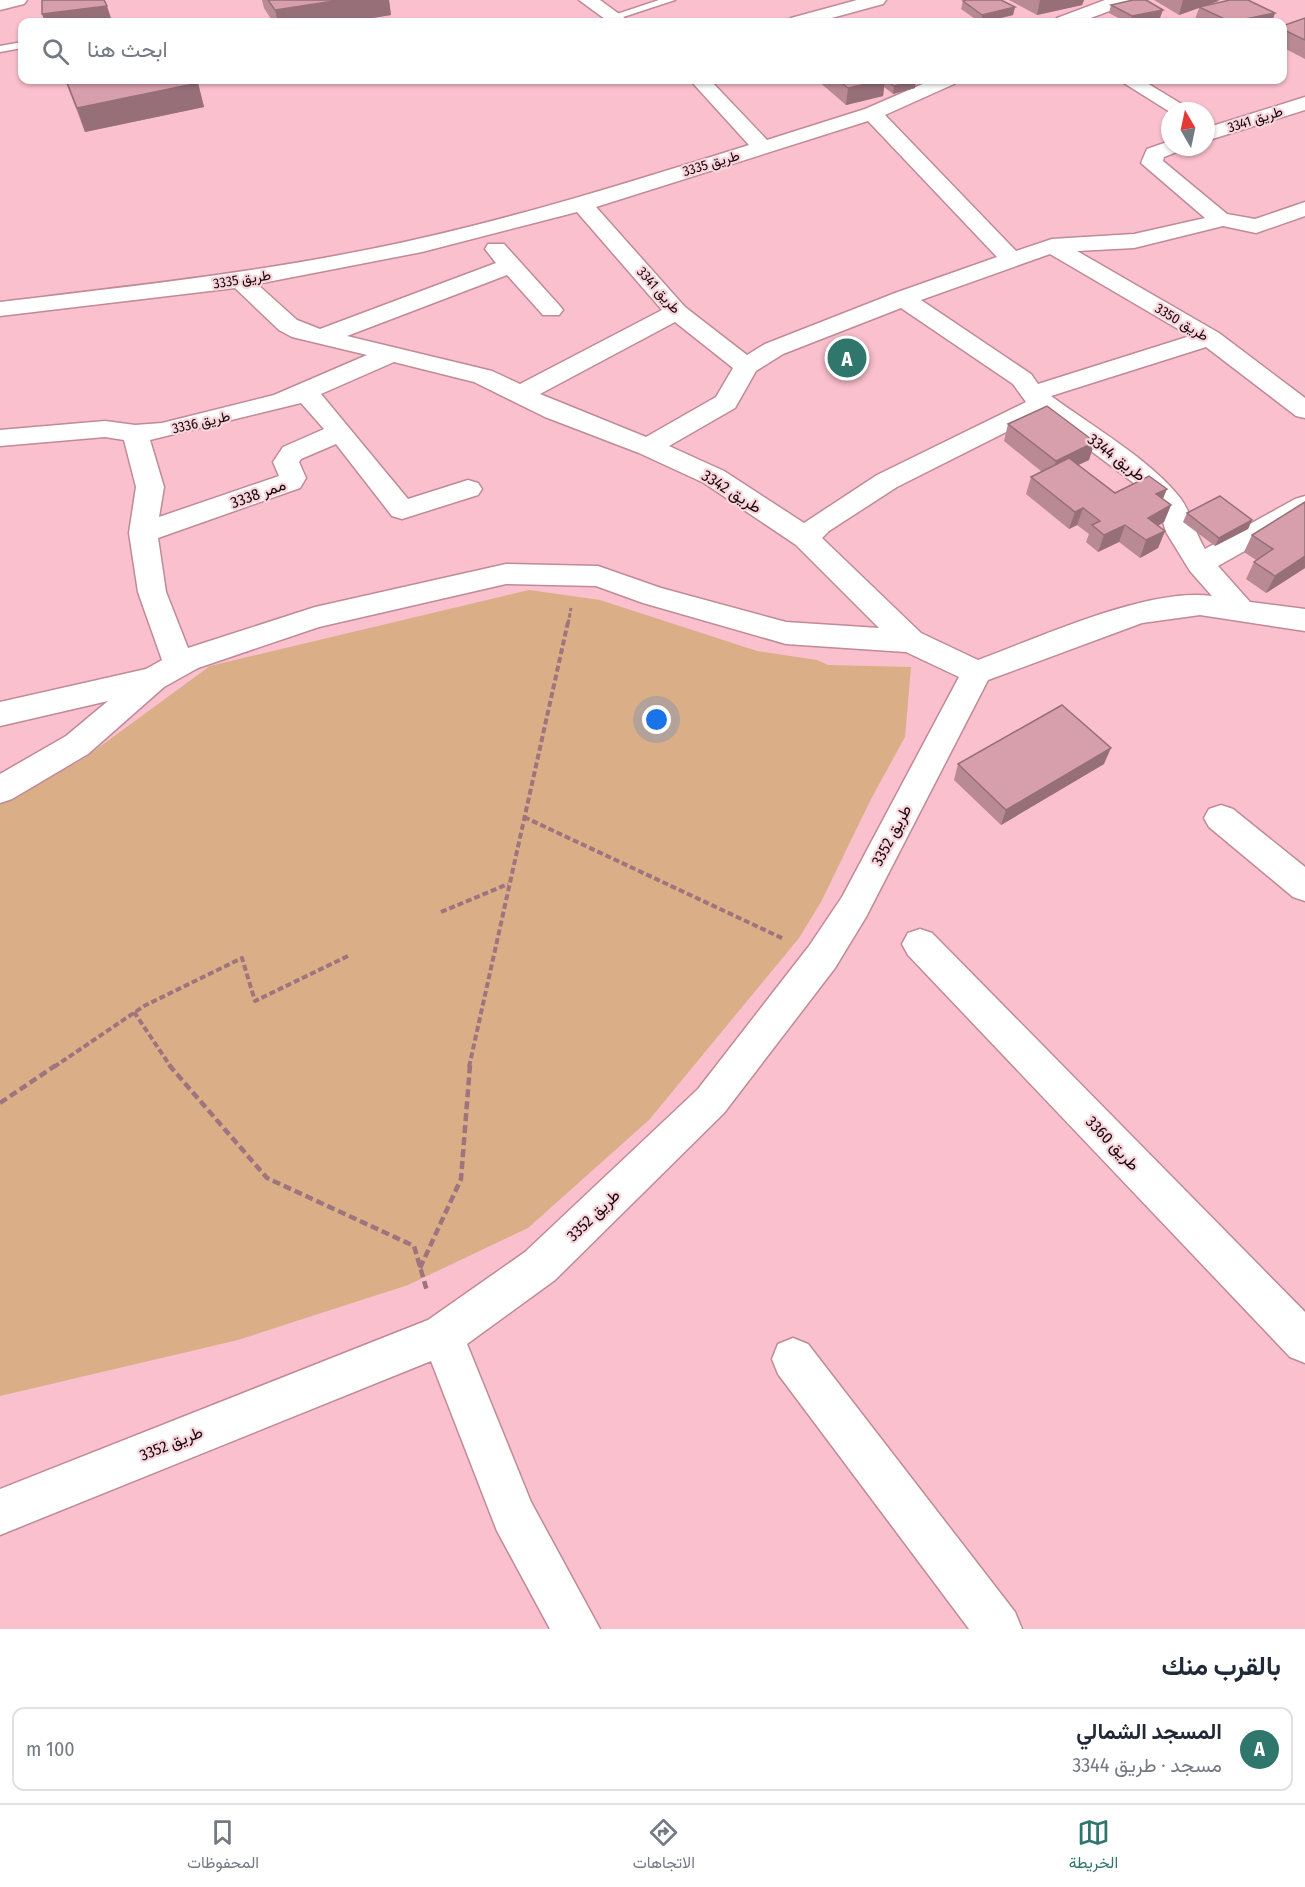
<!DOCTYPE html>
<html lang="ar">
<head>
<meta charset="utf-8">
<style>
  :root { --surface:#fff; --page:#f6f6f7; --text:#1f2937; --muted:#747a83; --line:#e0e1e3; --accent:#2f766c }
  body { margin:0; font-family:"Fira Sans Condensed",Vazirmatn,sans-serif; background:var(--page); color:var(--text); direction:rtl }
  .compass { position:absolute; left:1161px; top:102px; width:54px; height:54px; border-radius:50%; background:var(--surface); box-shadow:0 2px 4px #0004; rotate:351deg }
  .you { position:absolute; left:657px; top:720px; width:21px; height:21px; margin:-15px; border:4px solid #fff; border-radius:50%; background:#1a73e8; box-shadow:0 0 0 9px #1a73e833 }
  .badge { display:grid; place-items:center; width:39px; height:39px; border-radius:50%; background:var(--accent); color:#fff; font-size:20px; font-weight:700 }
  .pin { position:absolute; translate:-50% -50%; border:3px solid #fff; box-shadow:0 2px 6px #0006 }
  .list { margin:0; padding:0; list-style:none }
  h2 { display:flex; justify-content:space-between; align-items:center; height:78px; margin:0; padding:0 24px; font-size:26px }
  h2 small { font-size:20px; font-weight:400; color:var(--muted) }
  .list li { display:grid; grid-template-columns:39px 1fr auto; gap:18px; align-items:center; box-sizing:border-box; height:84px; margin:0 12px 12px; padding:0 12px; border:2px solid var(--line); border-radius:12px }
  .list b { display:block; font-size:22px; white-space:nowrap }
  .list p { margin:0; font-size:20px; white-space:nowrap; color:var(--muted) }
  .list em { font-size:20px; font-style:normal; color:var(--muted) }
  .icon { flex:none; width:33px; height:33px; fill:none; stroke:currentColor; stroke-width:2; stroke-linecap:round; stroke-linejoin:round }
  .map { position:relative; flex:none; width:1305px; height:1629px; overflow:hidden; direction:ltr }
  .search { position:absolute; background:var(--surface); box-shadow:0 2px 4px #0004; left:18px; right:18px; top:18px; height:66px; display:flex; align-items:center; gap:15px; box-sizing:border-box; padding:0 21px; border-radius:12px; color:var(--muted); font-size:22px }
  .sheet { height:174px; background:var(--surface) }
  nav { display:flex; justify-content:space-around; align-items:center; box-sizing:border-box; height:84px; border-top:2px solid var(--line); background:var(--surface); font-size:16px; color:var(--muted) }
  nav a { display:grid; justify-items:center; gap:3px }
  nav .on { color:var(--accent) }
  .map>svg:first-child { display:block }
  .green { fill:#daae87 }
  .lines { fill:none; stroke-linecap:round; stroke-linejoin:round }
  .lane-casing { stroke:#c08a96; stroke-width:3 }
  .street-casing { stroke:#c08a96; stroke-width:3 }
  .path-far2 { stroke:#9e757e; stroke-width:3; stroke-dasharray:4.5 2; stroke-linecap:butt }
  .path-far1 { stroke:#9e757e; stroke-width:4; stroke-dasharray:6 3; stroke-linecap:butt }
  .path { stroke:#9e757e; stroke-width:4.5; stroke-dasharray:8 4; stroke-linecap:butt }
  .lane { fill:#fff; fill-rule:evenodd }
  .street { fill:#fff; fill-rule:evenodd }
  .wall { fill:#b98994 }
  .shaded-wall { fill:#966f78 }
  .building { fill:#d79fac; stroke:#966f78; stroke-width:1.5 }
  .labels { text-anchor:middle; stroke-width:4.5; stroke-linejoin:round; paint-order:stroke }
  .far-street-label { font-size:14px; fill:#17060a; stroke:#f8d5dc }
  .street-label { font-size:16px; fill:#17060a; stroke:#f8d5dc }
</style>
</head>
<body>
<div class="map">
<svg width="1305" height="1629" viewBox="0 0 1305 1629">
  <rect width="100%" height="100%" fill="#fac0cd"/>
  <polygon class="green" points="529,590 600,600 757,651 817,660 828,665 911,667 905,737 871,799 821,902 799,938 649,1120 528,1228 408,1285 238,1340 0,1396 0,804 83,759 210,666"/>
  <g class="lines">
    <defs>
      <g id="lane">
        <polygon points="659,0 675,0 617,19 608,17"/>
        <polygon points="22,42 22,48 0,52 0,46"/>
      </g>
      <g id="street">
        <polygon points="0,0 27,0 24,4 0,10"/>
        <polygon points="579,0 600,0 630,22 609,22"/>
        <polygon points="857,0 886,0 883,4 817,22 789,22 791,18"/>
        <polygon points="1105,0 1131,0 1128,4 1080,22 1055,22 1057,18"/>
        <path d="M690,80H710L767,140L865,109L932,80H957L954,84L885,115L1016,251L1052,239L1134,234L1205,218L1141,163L1147,149L1170,141V147H1182L1179,151L1164,157L1163,161L1227,214L1255,219L1305,202V216L1256,233L1223,226L1134,248L1077,251L1219,333L1305,398V418L1296,416L1206,347L1051,396C1093,427 1150,459 1181,499C1191,513 1195,533 1205,549L1295,499L1305,496V517L1218,566L1250,602L1305,609V631L1200,615L1142,623L988,680L866,917L835,968L724,1113L555,1280L467,1344L531,1502L600,1629H550L497,1531L431,1361L0,1535V1489L428,1320L525,1252L698,1089L809,946L842,897L959,677L906,652L786,644L643,603L596,586L506,584L319,627L198,668L164,687L88,754L12,799L0,803V774L66,736L108,701L0,726V702L146,669L162,660L138,592L129,533L136,487L124,440L105,437L0,446V430L105,421L135,425L162,423L274,395L367,355L292,337L279,330L235,288L0,316V302C141,285 283,270 422,238C532,213 640,179 749,145ZM868,121L997,257L895,293L765,344L747,355L685,307L596,207ZM577,212L662,310L520,384L492,371L347,336L507,275L543,315H559L563,310L559,305L504,244H488L485,249L496,263L320,329L297,320L257,284L422,252ZM1050,254L1190,336L1038,384L1031,374L921,300ZM901,308L1013,384L1026,402L877,475L804,523L724,471L669,446L735,408L756,371L783,354ZM675,322L733,368L716,397L646,437L540,394ZM394,362L474,382L545,417L639,453L704,483L796,545L879,628L786,622L661,588L598,566L506,564L315,607L188,648L166,592L158,538L300,488L306,478L299,462L301,459L336,444L392,516L402,519L478,495L482,489L478,483L468,480L408,499L321,394ZM301,403L324,429L283,447L273,462L279,476L159,517L164,487L150,440ZM1042,414L1143,490L1159,509L1166,532L1190,571L1212,596C1148,587 1041,637 978,660L921,633L822,538L829,531L897,487Z"/>
        <polygon points="1119,80 1142,80 1193,111 1170,112"/>
        <polygon points="1305,97 1305,110 1206,141 1206,128"/>
        <polygon points="1221,805 1233,809 1305,867 1305,901 1293,897 1209,827 1204,818 1209,809"/>
        <polygon points="920,929 932,933 1305,1312 1305,1363 1290,1357 908,955 902,944 908,933"/>
        <polygon points="793,1338 808,1344 1015,1612 1022,1629 969,1629 778,1374 772,1359 778,1344"/>
      </g>
    </defs>
    <use href="#lane" class="lane-casing"/>
    <use href="#street" class="street-casing"/>
    <polyline class="path-far2" points="568,624 571,608"/>
    <g class="path-far1">
      <polyline points="524,817 784,939"/>
      <polyline points="441,912 508,884"/>
      <polyline points="134,1012 171,1067"/>
      <polyline points="54,1067 144,1006 242,958 255,1001 350,955"/>
      <polyline points="469,1067 568,622"/>
    </g>
    <g class="path">
      <polyline points="169,1065 267,1178 414,1246 427,1291"/>
      <polyline points="0,1103 56,1065"/>
      <polyline points="420,1268 461,1179 470,1065"/>
    </g>
    <use href="#lane" class="lane"/>
    <use href="#street" class="street"/>
  </g>
  <g class="wall">
    <polygon points="262,0 389,0 391,15 348,22 273,22 264,8"/>
    <polygon points="1009,0 1084,0 1082,5 1037,15"/>
    <polygon points="1154,0 1219,0 1218,1 1205,6 1272,22 1194,22 1199,8 1179,15"/>
    <polygon points="963,1 1015,7 1013,15 990,21 978,21 961,9"/>
    <polygon points="1111,5 1160,18 1139,22 1126,22 1109,13"/>
    <polygon points="1305,18 1305,59 1282,47 1282,26"/>
    <polygon points="65,80 198,83 204,107 85,132"/>
    <polygon points="817,80 916,80 915,88 893,94 884,87 883,96 846,105"/>
    <polygon points="1008,424 1089,460 1078,465 1115,493 1163,499 1171,505 1164,522 1158,526 1165,531 1158,548 1140,558 1119,542 1098,552 1086,542 1089,534 1077,525 1069,529 1026,494 1031,477 1042,472 1004,441"/>
    <polygon points="1305,502 1305,568 1266,593 1246,579 1254,562 1256,560 1244,552 1252,535"/>
    <polygon points="1187,513 1252,520 1248,529 1215,546 1183,522"/>
    <polygon points="958,764 1104,764 1001,825 954,780"/>
  </g>
  <g class="shaded-wall">
    <polygon points="341,0 389,0 391,15 348,22 278,22 275,10"/>
    <polygon points="1040,0 1084,0 1082,5 1037,15"/>
    <polygon points="1183,0 1219,0 1218,1 1179,15"/>
    <polygon points="107,6 112,21 104,22 45,22 42,14"/>
    <polygon points="1015,7 1013,15 981,22 982,15"/>
    <polygon points="1163,10 1160,18 1139,22 1130,22 1132,16"/>
    <polygon points="1275,13 1272,22 1231,22"/>
    <polygon points="885,80 883,96 846,105 848,88"/>
    <polygon points="916,80 915,88 893,94 894,86"/>
    <polygon points="198,83 204,107 85,132 77,108"/>
    <polygon points="1095,442 1089,460 1051,478 1056,461"/>
    <polygon points="1167,489 1160,506 1156,494"/>
    <polygon points="1171,505 1164,522 1141,535 1148,518"/>
    <polygon points="1083,508 1077,525 1069,529 1075,512"/>
    <polygon points="1252,520 1248,529 1215,546 1219,538"/>
    <polygon points="1125,525 1119,542 1098,552 1104,535"/>
    <polygon points="1165,531 1158,548 1140,558 1146,540"/>
    <polygon points="1305,556 1305,568 1266,593 1275,576"/>
    <polygon points="1111,748 1104,764 1001,825 1006,810"/>
  </g>
  <g class="building">
    <polygon points="42,0 104,0 107,6 42,14"/>
    <polygon points="268,0 341,0 275,10"/>
    <polygon points="966,0 1001,0 1015,7 982,15 963,1"/>
    <polygon points="1133,0 1146,0 1163,10 1132,16 1111,5"/>
    <polygon points="1230,0 1248,0 1275,13 1231,22 1199,7"/>
    <polygon points="988,18 991,22 972,22"/>
    <polygon points="1305,18 1305,40 1282,29 1282,26"/>
    <polygon points="66,80 196,80 198,83 77,108"/>
    <polygon points="838,80 885,80 848,88"/>
    <polygon points="886,80 916,80 894,86"/>
    <polygon points="1047,406 1095,442 1056,461 1008,424"/>
    <polygon points="1069,458 1115,493 1149,476 1167,489 1156,494 1171,505 1148,518 1165,531 1146,540 1125,525 1104,535 1092,525 1100,521 1083,508 1075,512 1031,477"/>
    <polygon points="1220,496 1252,520 1219,538 1187,513"/>
    <polygon points="1305,502 1305,556 1275,576 1254,562 1273,549 1252,535"/>
    <polygon points="1062,705 1111,748 1006,810 958,764"/>
  </g>
  <g class="labels">
    <g class="far-street-label">
      <text transform="translate(1255 119) rotate(-18)" y="5">طريق 3341</text>
      <text transform="translate(711 163) rotate(-17)" y="5">طريق 3335</text>
      <text transform="translate(242 279) rotate(-9)" y="5">طريق 3335</text>
      <text transform="translate(659 290) rotate(48)" y="5">طريق 3341</text>
      <text transform="translate(1182 322) rotate(31)" y="5">طريق 3350</text>
      <text transform="translate(201 422) rotate(-13)" y="5">طريق 3336</text>
    </g>
    <g class="street-label">
      <text transform="translate(1117 457) rotate(37)" y="6">طريق 3344</text>
      <text transform="translate(732 491) rotate(32)" y="6">طريق 3342</text>
      <text transform="translate(258 493) rotate(-20)" y="6">ممر 3338</text>
      <text transform="translate(891 835) rotate(-62)" y="6">طريق 3352</text>
      <text transform="translate(1113 1143) rotate(46)" y="6">طريق 3360</text>
      <text transform="translate(593 1215) rotate(-44)" y="6">طريق 3352</text>
      <text transform="translate(171 1443) rotate(-22)" y="6">طريق 3352</text>
    </g>
  </g>
</svg>
<svg class="compass" viewBox="-18 -18 36 36"><path d="M0-13l5 13h-10z" fill="#e53935"/><path d="M0 13l5-13h-10z" fill="#747a83"/></svg>
<div class="you"></div>
<div class="pin badge" style="left:847px;top:358px">A</div>
<div class="search"><svg class="icon" aria-label="search" viewBox="0 0 24 24"><circle cx="10" cy="10" r="6"/><path d="M15 15l6 6"/></svg>ابحث هنا</div>
</div>
<section class="sheet">
<h2>بالقرب منك<small></small></h2>
<ul class="list">
<li><span class="badge">A</span><div><b>المسجد الشمالي</b><p>مسجد · طريق 3344</p></div><em>100 m</em></li>
</ul>
</section>
<nav>
<a class="on"><svg class="icon" aria-label="map" viewBox="0 0 24 24"><path d="M3 6l6-2 6 2 6-2v14l-6 2-6-2-6 2zM9 4v14M15 6v14"/></svg>الخريطة</a>
<a><svg class="icon" aria-label="directions" viewBox="0 0 24 24"><path d="M12 3l9 9-9 9-9-9zM9 14v-3h6M13 9l2 2-2 2"/></svg>الاتجاهات</a>
<a><svg class="icon" aria-label="saved" viewBox="0 0 24 24"><path d="M7 4h10v16l-5-4-5 4z"/></svg>المحفوظات</a>
</nav>
</body>
</html>
